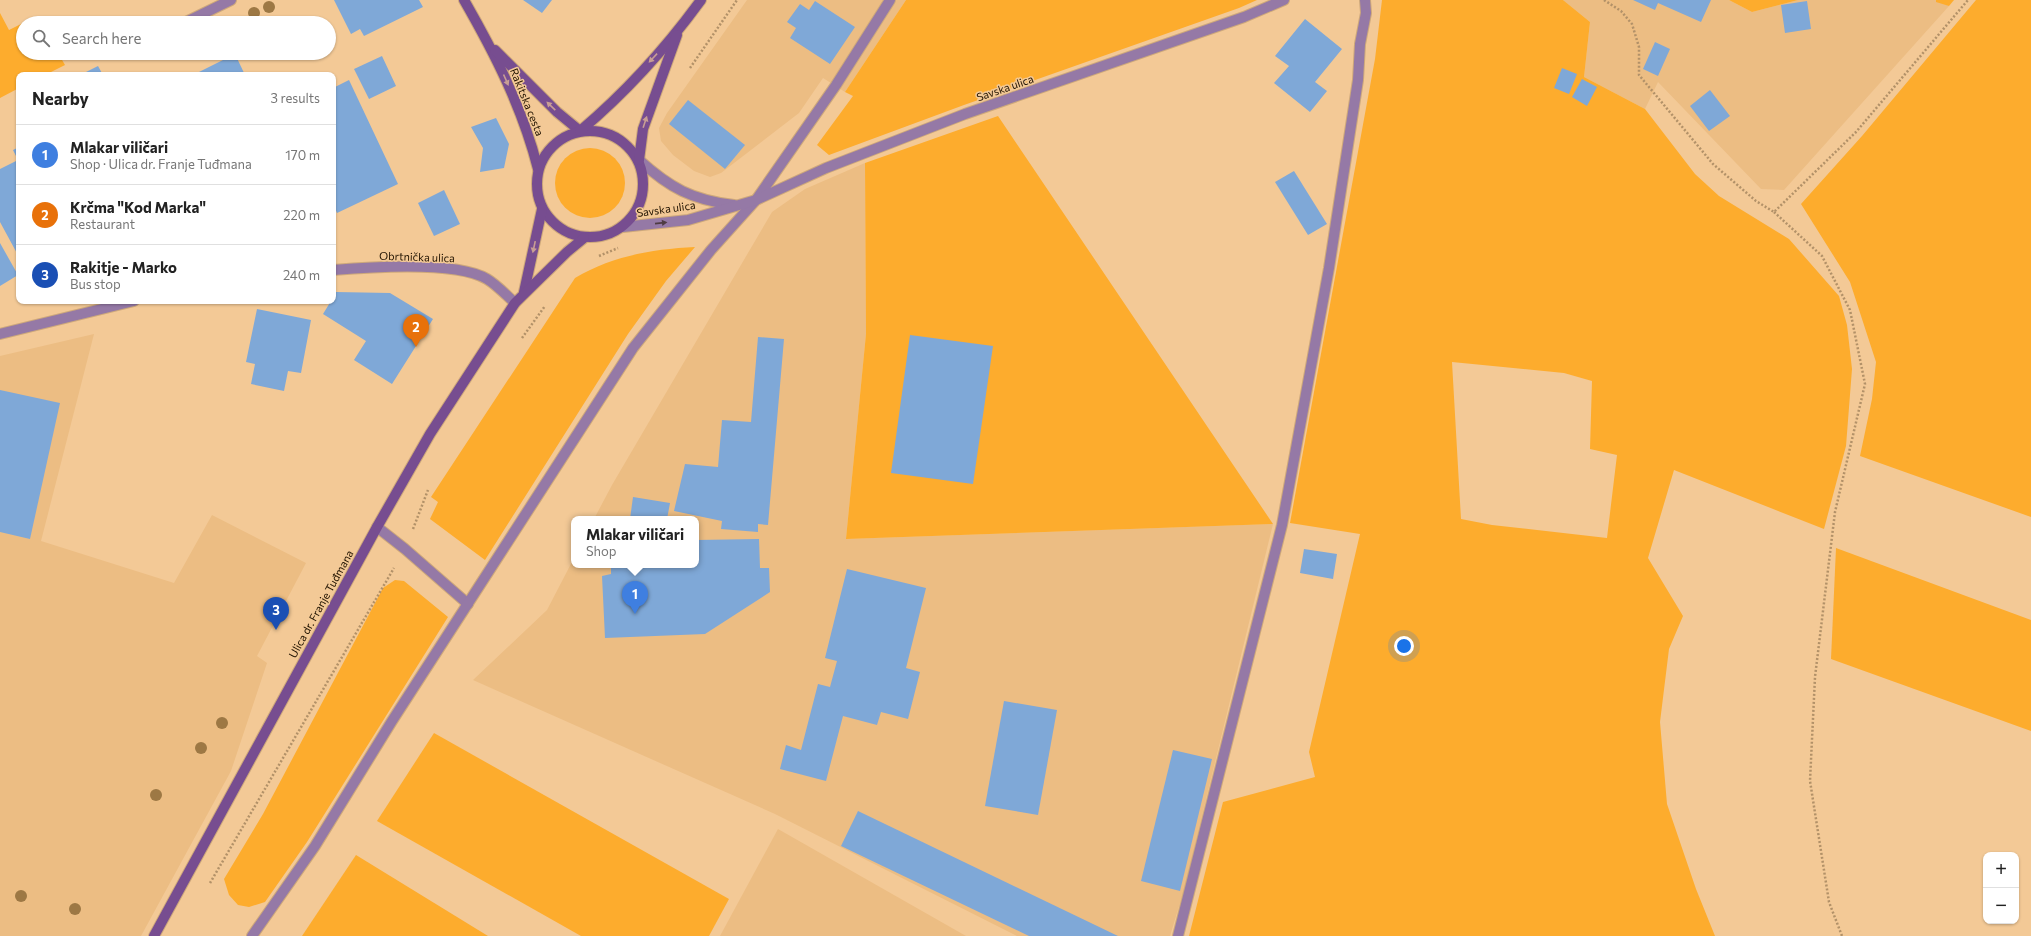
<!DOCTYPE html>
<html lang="en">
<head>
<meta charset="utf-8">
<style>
  :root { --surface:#fff; --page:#f2f2f2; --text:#222; --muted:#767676; --line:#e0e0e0; --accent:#2563eb }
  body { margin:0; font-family:Commissioner,sans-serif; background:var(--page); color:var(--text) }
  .controls { position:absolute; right:12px; bottom:12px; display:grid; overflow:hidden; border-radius:8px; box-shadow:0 1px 3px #0004 }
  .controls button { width:36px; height:36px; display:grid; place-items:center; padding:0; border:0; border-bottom:1px solid var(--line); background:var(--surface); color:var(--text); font:20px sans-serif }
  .you { position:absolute; left:1404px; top:646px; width:14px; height:14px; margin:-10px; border:3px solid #fff; border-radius:50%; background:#1a73e8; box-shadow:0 0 0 6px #1a73e833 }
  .badge { display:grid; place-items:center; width:26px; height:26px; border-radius:50%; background:var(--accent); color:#fff; font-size:13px; font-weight:700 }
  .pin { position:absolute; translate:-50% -33px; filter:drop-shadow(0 1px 2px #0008) }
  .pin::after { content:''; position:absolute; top:21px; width:14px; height:12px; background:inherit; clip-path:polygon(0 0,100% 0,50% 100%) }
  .popup { position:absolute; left:571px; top:516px; width:128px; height:52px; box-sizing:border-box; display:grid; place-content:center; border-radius:8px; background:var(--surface); filter:drop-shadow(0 1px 3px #0005); font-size:13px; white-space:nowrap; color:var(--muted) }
  .popup b { font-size:15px; color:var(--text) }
  .popup::after { content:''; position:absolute; left:50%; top:100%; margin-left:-8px; border:8px solid transparent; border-top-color:var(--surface) }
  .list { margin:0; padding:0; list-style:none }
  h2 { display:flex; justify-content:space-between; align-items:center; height:52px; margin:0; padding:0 16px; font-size:17px }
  h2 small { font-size:13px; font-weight:400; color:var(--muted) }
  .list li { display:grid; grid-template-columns:26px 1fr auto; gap:12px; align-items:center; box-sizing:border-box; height:60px; padding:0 16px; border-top:1px solid var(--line) }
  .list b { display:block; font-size:15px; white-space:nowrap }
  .list p { margin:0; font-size:13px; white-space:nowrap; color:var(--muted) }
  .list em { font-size:13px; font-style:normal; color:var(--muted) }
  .icon { flex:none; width:22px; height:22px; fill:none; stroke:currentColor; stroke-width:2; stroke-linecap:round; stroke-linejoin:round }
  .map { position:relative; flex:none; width:2031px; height:936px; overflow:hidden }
  .search { position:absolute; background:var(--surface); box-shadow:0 1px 3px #0004; left:16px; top:16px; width:320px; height:44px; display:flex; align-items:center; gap:10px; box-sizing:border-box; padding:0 14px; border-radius:22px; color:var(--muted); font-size:15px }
  .panel { position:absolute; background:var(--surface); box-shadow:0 1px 3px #0004; left:16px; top:72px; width:320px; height:232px; border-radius:8px }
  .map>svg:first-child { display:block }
  .built { fill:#ecbd83 }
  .green { fill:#fdac2d; fill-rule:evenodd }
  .building { fill:#7fa8d7 }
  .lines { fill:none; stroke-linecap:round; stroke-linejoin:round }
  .lane-casing { stroke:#cda87b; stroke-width:12 }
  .street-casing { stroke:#cda87b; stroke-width:12 }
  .secondary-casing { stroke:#cda87b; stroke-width:12 }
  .path { stroke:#b29168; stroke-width:2.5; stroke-dasharray:2 2; stroke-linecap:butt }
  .lane { stroke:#9579a6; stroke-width:10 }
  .street { stroke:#9579a6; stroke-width:10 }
  .secondary { stroke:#774d90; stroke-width:10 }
  .tree { fill:#9d7844 }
  .oneway { fill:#c89e94 }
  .oneway2 { fill:#4f3c43 }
  .labels { text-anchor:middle; stroke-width:3; stroke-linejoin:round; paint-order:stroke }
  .street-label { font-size:11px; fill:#211301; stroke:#f3c996 }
</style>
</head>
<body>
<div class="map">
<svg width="2031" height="936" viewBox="0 0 2031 936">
  <rect width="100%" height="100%" fill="#f3c996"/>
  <g class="built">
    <polygon points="747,0 906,0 845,92 823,78 799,113 721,173 710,177 694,171 673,155 661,141 659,128 667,113"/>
    <polygon points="1563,0 1729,0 1752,12 1798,0 1936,0 1949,6 1784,190 1761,189 1658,82 1645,109 1584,77 1590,22"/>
    <polygon points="865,163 866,334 846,539 1273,524 1184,890 1170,936 1017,936 775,814 473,680 547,610 574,558 574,565 696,565 696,519 594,519 612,485 772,212 805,189"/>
    <polygon points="94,334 41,541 174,583 212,515 306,563 257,656 267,663 231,771 141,936 0,936 0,356"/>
    <polygon points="778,829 966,936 720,936"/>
  </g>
  <g class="green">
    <polygon points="906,0 1257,0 1239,8 964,105 829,155 817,145 853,96 845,92"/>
    <path d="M1382,0H1563L1590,22L1584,77L1645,109L1695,174L1719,196L1789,239L1839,296L1847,325L1852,369L1846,446L1824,529L1674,470L1648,558L1683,616L1669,649L1660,722L1667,804L1696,889L1715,936H1189L1223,802L1315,777L1309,752L1360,534L1290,523L1375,59ZM1452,362L1564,373L1592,381L1590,449L1617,455L1607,538L1492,525L1461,519Z"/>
    <polygon points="1729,0 1798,0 1752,12"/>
    <polygon points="1936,0 1954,0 1949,6 1936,2"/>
    <polygon points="1976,0 2031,0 2031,517 1860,456 1872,399 1876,362 1850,282 1801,204 1862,136"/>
    <polygon points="0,13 9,30 23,23 23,53 58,53 65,65 45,75 19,75 19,88 0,98"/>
    <polygon points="998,116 1273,524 846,539 866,334 865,163"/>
    <circle cx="590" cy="183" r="35"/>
    <path d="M695,247L666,281L628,334L485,560L430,519L438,502L431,497L575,278C612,256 653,249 695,247Z"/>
    <polygon points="1836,548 2031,620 2031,731 1831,659"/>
    <polygon points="395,580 404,581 448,617 307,842 265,902 249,907 238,905 229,895 224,879 263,814 383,588"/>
    <polygon points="434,733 729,899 709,936 581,936 377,821"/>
    <polygon points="356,855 488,936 302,936"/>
  </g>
  <g class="building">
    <polygon points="334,0 419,0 423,7 364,36 360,29 351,34"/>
    <polygon points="523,0 552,0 542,13"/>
    <polygon points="1633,0 1711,0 1701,22 1658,3 1655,10"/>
    <polygon points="815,1 855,27 830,64 790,38 796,28 787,22 800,4 809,10"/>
    <polygon points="1807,1 1811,29 1785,33 1781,5"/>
    <polygon points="1305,19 1342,49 1315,82 1327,91 1310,112 1274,83 1289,66 1275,56"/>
    <polygon points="1655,42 1670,49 1658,76 1643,69"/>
    <polygon points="235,54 245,75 193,75"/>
    <polygon points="382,56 396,86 369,99 354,69"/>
    <polygon points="98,66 103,75 80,75"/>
    <polygon points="1562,68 1577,74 1569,94 1554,88"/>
    <polygon points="1582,79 1597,87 1587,106 1572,97"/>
    <polygon points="349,80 398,184 337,213 333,204 333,88"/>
    <polygon points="1710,90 1730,116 1709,131 1690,106"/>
    <polygon points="688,100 745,145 725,169 669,124"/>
    <polygon points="496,118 509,144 504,168 480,172 483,148 471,127"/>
    <polygon points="19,147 19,257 0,222 0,169 18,160 13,150"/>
    <polygon points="1294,171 1327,224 1308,235 1275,182"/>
    <polygon points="444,190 460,224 434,236 418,203"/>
    <polygon points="0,243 18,275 0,286"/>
    <polygon points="336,292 390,293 433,319 392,384 354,360 366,341 323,314 331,301 333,301"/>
    <polygon points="257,309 311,320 301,373 288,371 284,391 251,384 255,364 246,362"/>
    <polygon points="910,335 993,346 973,484 891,473"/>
    <polygon points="758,337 784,339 768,525 758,524 758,532 721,529 722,521 674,511 685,464 718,467 722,420 751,422"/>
    <polygon points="0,390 60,403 30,539 0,532"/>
    <polygon points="633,497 670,503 667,519 630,519"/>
    <polygon points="759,539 760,568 769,568 770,592 705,634 605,638 602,576 611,574 611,565 696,565 696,540"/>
    <polygon points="1304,549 1337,554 1333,579 1300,573"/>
    <polygon points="847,569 926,588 906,668 920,672 908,719 881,712 877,725 843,716 826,781 780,769 786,745 801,750 818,684 830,687 837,661 825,658"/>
    <polygon points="1004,701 1057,710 1038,815 985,806"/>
    <polygon points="1173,750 1212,759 1180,891 1141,881"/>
    <polygon points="858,811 1118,936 1029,936 841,846"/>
  </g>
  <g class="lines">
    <defs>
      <g id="lane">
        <polyline points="184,23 231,0"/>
        <polyline points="377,527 405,549 468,604"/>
        <polyline points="252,936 315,846 392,721 633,348 711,250 756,200 836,85 890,0"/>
        <polyline points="1178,936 1282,525 1329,268 1358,80 1360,44 1366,13 1365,0"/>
      </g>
      <g id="street">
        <path d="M639,160C670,188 692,200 734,205"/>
        <polyline points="623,227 688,220 756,200 826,168 965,114 1244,17 1284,0"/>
        <path d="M333,270C369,267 457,261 487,279C497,285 506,295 515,303"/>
        <polyline points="0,334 134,301"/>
      </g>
      <g id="secondary">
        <path d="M464,0C495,54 523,109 538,169"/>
        <polyline points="495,50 557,112 580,131"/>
        <circle cx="590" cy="184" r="53"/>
        <path d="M580,131C625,93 666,48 701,0"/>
        <polyline points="639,160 643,129 677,35"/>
        <polyline points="524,292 542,209"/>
        <polyline points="154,936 377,527 430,434 515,303 567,252 584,238"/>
      </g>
    </defs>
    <use href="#lane" class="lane-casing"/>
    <use href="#street" class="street-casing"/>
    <use href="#secondary" class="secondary-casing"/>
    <g class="path">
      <polyline points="1604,0 1621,11 1632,24 1639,47 1639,75 1713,164 1756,201 1774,212 1856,132 1968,0"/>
      <polyline points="690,68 737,0"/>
      <polyline points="1774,212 1822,256 1850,310 1865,384 1835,512 1815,677 1810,781 1829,902 1842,936"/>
      <polyline points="599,256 618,248"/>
      <polyline points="522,338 545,306"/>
      <polyline points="413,529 428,490"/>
      <polyline points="210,883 394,568"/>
    </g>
    <use href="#lane" class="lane"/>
    <use href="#street" class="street"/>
    <use href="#secondary" class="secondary"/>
  </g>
  <g class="tree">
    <circle cx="269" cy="7" r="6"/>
    <circle cx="254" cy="13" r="6"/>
    <circle cx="222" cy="723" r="6"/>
    <circle cx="201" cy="748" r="6"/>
    <circle cx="156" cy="795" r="6"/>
    <circle cx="21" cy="896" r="6"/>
    <circle cx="75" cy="909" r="6"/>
  </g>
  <defs><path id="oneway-solid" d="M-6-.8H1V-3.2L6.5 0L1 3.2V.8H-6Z"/></defs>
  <g class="oneway">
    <use href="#oneway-solid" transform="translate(653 58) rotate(133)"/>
    <use href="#oneway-solid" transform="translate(506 80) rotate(66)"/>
    <use href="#oneway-solid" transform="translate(551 106) rotate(-136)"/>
    <use href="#oneway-solid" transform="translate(645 122) rotate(-72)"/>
    <use href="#oneway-solid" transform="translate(534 247) rotate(102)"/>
  </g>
  <use class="oneway2" href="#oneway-solid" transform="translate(661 223) rotate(-6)"/>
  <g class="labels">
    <g class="street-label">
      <text transform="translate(1005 88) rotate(-19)" y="4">Savska ulica</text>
      <text transform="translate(527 102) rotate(68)" y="4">Rakitska cesta</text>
      <text transform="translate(666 209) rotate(-8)" y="4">Savska ulica</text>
      <text transform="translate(417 257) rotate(2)" y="4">Obrtnička ulica</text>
      <text transform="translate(321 604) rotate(-61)" y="4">Ulica dr. Franje Tuđmana</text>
    </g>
  </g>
</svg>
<div class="controls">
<button>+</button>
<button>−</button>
</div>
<div class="you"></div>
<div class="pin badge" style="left:635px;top:614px;background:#3f7fe0">1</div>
<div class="popup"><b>Mlakar viličari</b>Shop</div>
<div class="pin badge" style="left:416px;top:347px;background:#e8710a">2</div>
<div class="pin badge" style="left:276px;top:630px;background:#1a4fb4">3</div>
<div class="search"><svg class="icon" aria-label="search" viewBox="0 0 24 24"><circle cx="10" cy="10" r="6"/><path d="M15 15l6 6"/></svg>Search here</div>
<section class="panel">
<h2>Nearby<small>3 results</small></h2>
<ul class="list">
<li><span class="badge" style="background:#3f7fe0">1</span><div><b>Mlakar viličari</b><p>Shop · Ulica dr. Franje Tuđmana</p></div><em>170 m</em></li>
<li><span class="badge" style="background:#e8710a">2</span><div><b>Krčma &quot;Kod Marka&quot;</b><p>Restaurant</p></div><em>220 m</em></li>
<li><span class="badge" style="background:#1a4fb4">3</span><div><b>Rakitje - Marko</b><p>Bus stop</p></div><em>240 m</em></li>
</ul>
</section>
</div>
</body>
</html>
